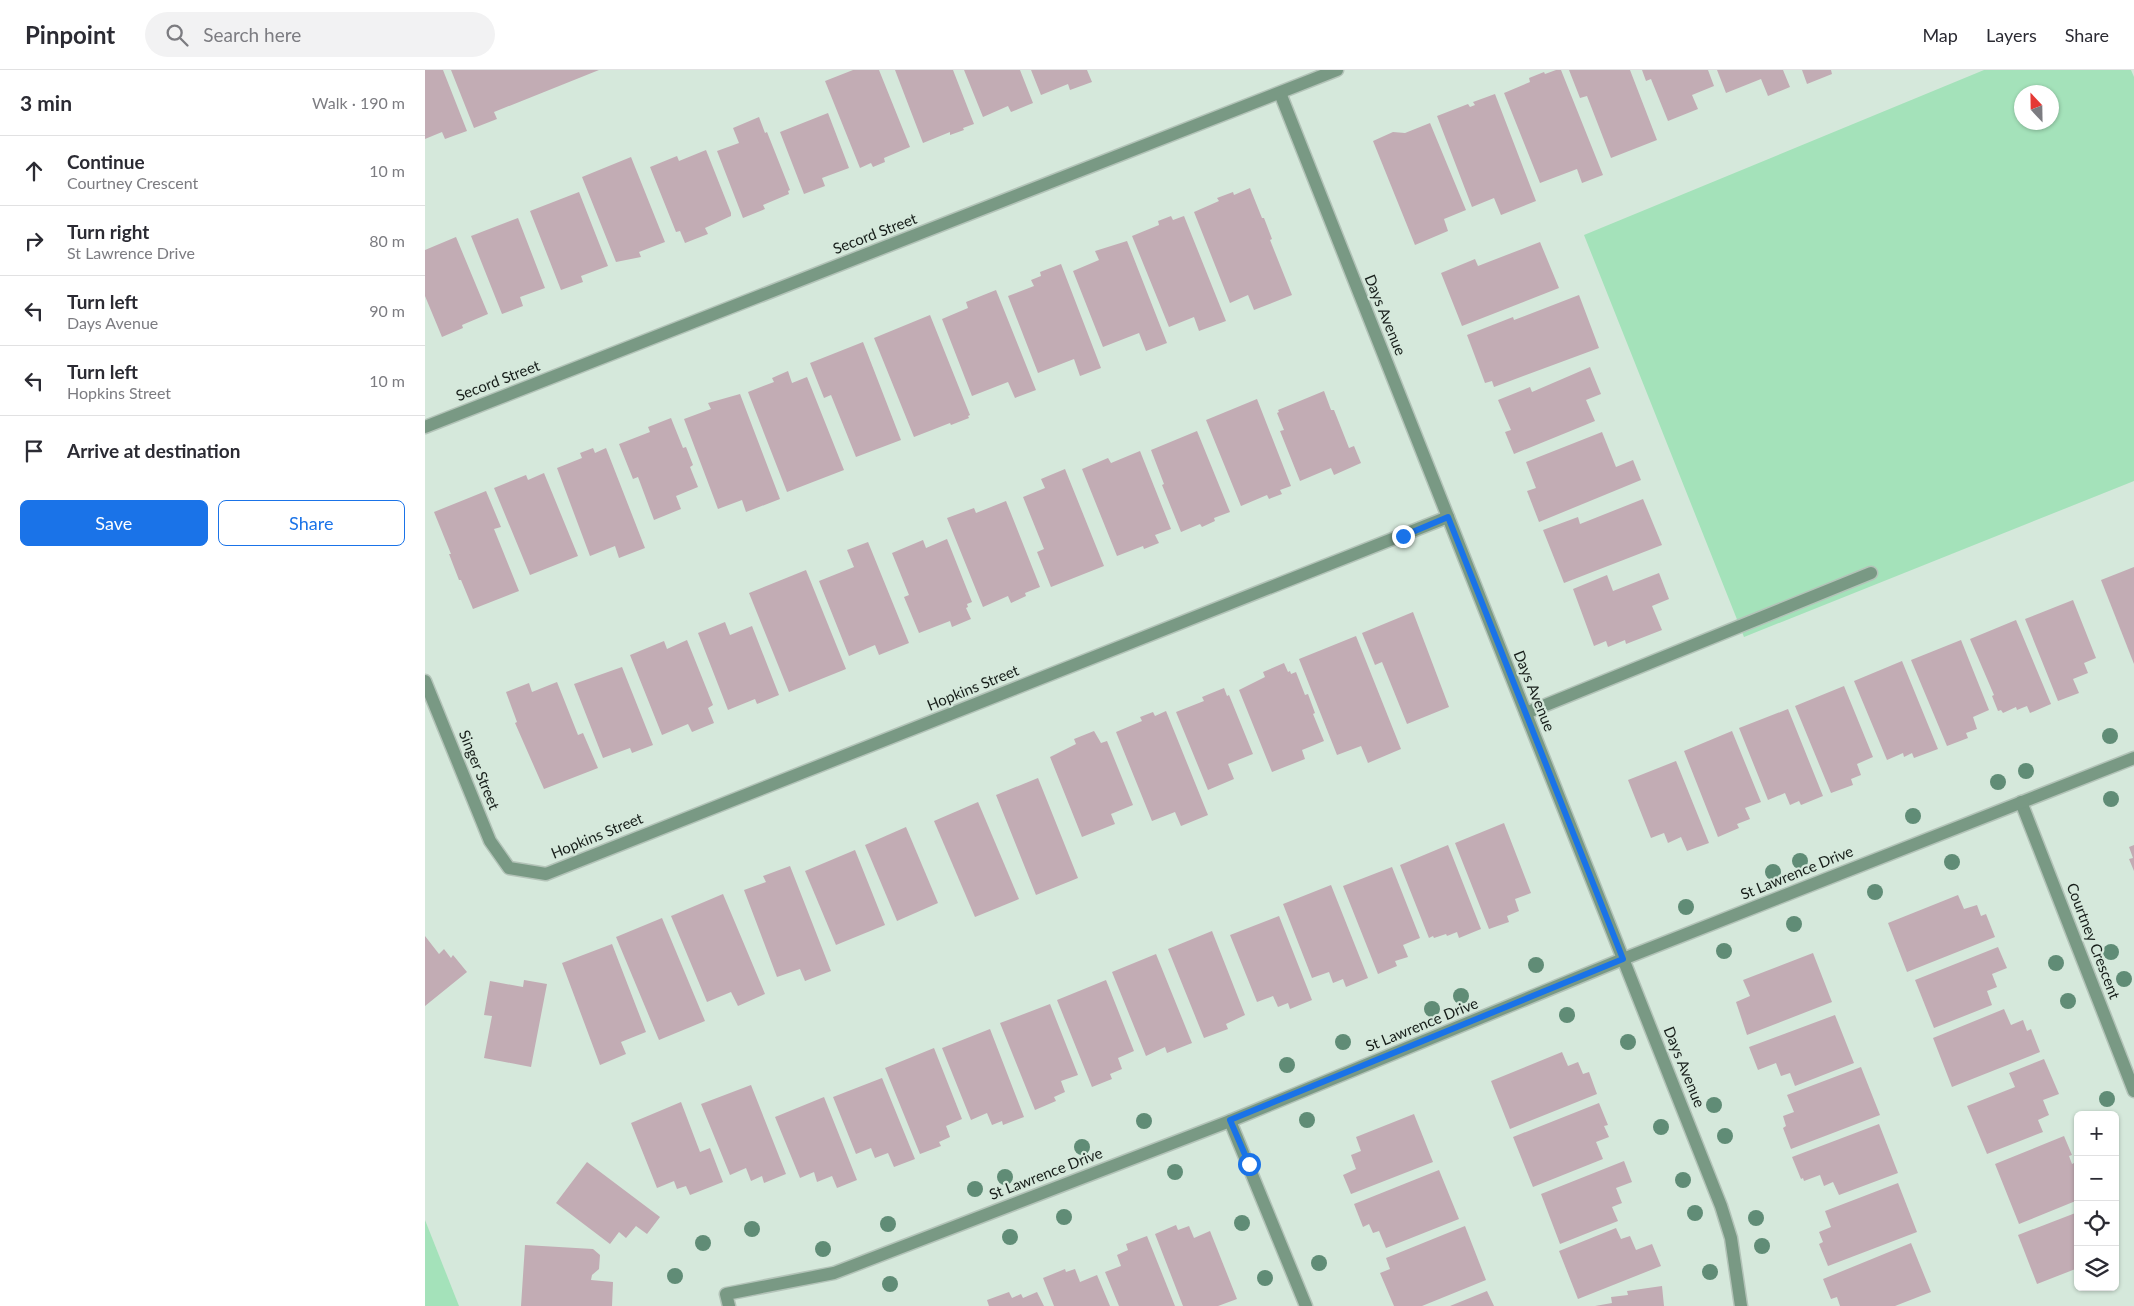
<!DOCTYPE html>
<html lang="en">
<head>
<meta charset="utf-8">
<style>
  :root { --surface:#fff; --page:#f2f2f3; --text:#2b2b33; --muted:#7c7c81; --line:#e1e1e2; --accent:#1a73e8 }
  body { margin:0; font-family:Lato,sans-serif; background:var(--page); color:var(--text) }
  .controls { position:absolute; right:15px; bottom:15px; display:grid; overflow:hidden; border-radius:8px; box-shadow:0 1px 4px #0004 }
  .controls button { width:45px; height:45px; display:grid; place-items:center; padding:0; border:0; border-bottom:1px solid var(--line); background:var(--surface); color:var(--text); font:25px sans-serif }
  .compass { position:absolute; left:1589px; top:15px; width:45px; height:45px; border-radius:50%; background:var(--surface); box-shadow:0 1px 4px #0004; rotate:338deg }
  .stop { position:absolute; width:15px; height:15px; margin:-11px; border:4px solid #1a73e8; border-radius:50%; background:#fff }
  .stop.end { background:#1a73e8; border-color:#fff; box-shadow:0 1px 5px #0008 }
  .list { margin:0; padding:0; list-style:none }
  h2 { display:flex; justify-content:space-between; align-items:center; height:65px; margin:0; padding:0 20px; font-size:21px }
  h2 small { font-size:16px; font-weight:400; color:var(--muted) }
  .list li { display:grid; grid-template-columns:32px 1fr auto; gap:15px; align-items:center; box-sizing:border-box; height:70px; padding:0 20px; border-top:1px solid var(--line) }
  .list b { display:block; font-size:19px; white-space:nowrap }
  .list p { margin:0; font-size:16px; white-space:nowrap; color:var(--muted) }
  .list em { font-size:16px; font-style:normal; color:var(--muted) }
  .actions { display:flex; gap:10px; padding:15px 20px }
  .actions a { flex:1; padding:11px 0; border:1px solid var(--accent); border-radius:8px; text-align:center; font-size:18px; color:var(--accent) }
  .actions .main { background:var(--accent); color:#fff }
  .icon { flex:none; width:28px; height:28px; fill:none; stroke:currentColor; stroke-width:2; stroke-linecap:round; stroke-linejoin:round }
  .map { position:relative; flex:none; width:1709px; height:1236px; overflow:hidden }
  header { display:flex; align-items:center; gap:30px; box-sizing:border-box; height:70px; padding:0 25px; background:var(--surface); border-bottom:1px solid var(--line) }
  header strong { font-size:24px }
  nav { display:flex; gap:28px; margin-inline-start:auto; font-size:18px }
  .search { width:350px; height:45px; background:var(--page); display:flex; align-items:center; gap:12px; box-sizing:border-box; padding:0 18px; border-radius:28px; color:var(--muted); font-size:19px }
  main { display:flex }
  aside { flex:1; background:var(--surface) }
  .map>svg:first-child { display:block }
  .green { fill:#a4e2ba; fill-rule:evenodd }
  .building { fill:#c2acb4 }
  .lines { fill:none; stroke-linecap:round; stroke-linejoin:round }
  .service-casing { stroke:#b3c3b8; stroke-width:15 }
  .minor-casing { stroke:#b3c3b8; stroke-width:15 }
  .service { stroke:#799984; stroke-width:12 }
  .minor { stroke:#799984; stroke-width:12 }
  .tree { fill:#608c76 }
  .route { stroke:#1a73e8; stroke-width:6 }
  .labels { text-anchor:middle; stroke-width:4.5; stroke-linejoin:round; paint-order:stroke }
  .street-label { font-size:15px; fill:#161d19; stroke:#d5e8db }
</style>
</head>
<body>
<header>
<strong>Pinpoint</strong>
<div class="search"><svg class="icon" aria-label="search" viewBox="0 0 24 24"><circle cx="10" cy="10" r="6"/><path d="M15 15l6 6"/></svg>Search here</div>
<nav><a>Map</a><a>Layers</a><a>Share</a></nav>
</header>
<main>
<aside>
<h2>3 min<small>Walk · 190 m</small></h2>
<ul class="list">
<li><svg class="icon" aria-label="ahead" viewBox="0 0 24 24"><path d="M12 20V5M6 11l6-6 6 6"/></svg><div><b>Continue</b><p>Courtney Crescent</p></div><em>10 m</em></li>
<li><svg class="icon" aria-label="right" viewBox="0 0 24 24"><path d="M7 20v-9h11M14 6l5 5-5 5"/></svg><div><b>Turn right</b><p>St Lawrence Drive</p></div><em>80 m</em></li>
<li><svg class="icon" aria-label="left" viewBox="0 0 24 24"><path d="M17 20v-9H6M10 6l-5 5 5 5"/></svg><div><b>Turn left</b><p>Days Avenue</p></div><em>90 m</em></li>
<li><svg class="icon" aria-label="left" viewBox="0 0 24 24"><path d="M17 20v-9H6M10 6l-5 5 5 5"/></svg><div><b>Turn left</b><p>Hopkins Street</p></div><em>10 m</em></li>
<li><svg class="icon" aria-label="arrive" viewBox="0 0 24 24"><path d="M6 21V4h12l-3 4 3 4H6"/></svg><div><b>Arrive at destination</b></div></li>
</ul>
<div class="actions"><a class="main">Save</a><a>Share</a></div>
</aside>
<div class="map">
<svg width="1709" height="1236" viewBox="0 0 1709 1236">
  <rect width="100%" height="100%" fill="#d5e8db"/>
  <g class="green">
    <path d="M1559,0H1706L1709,7V411L1319,567L1159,165ZM1596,22H1626V52H1596Z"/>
    <polygon points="0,1150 34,1236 0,1236"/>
  </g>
  <g class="building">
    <polygon points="0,0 18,0 42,61 20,69 17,62 0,69"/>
    <polygon points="26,0 174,0 69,42 72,49 49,58"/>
    <polygon points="428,0 454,0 485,77 459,88 460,92 448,97 446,93 435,98 400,11"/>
    <polygon points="470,0 528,0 549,54 538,58 539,60 525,65 525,62 498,73"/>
    <polygon points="539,0 595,0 608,33 586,42 583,36 558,47"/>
    <polygon points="606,0 662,0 667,12 645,20 643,14 616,25"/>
    <polygon points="1131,0 1136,0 1178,105 1157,113 1152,99 1115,113 1079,23 1105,12 1104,8 1119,2 1120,4"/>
    <polygon points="1144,0 1205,0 1232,70 1186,88 1162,26 1155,28"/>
    <polygon points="1217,0 1283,0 1289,16 1267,25 1273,39 1243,51 1226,9 1221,11"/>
    <polygon points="1292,0 1358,0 1365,17 1343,26 1336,9 1301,23"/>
    <polygon points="1377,0 1406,0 1407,4 1382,14"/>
    <polygon points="1070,24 1111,131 1076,145 1069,128 1047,137 1012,46 1043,34 1045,37 1050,35 1048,32"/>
    <polygon points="403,43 424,98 397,108 400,116 379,124 355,62"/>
    <polygon points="334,47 340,63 342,62 365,120 363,121 364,124 338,135 340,139 318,148 292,81 314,73 308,58"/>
    <polygon points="1005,53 1041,140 1019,149 1023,161 990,175 948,71 968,62 980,63"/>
    <polygon points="281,80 306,143 306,146 280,158 283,164 260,173 255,161 251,162 225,97 252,86 254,91"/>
    <polygon points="206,87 240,172 214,182 216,187 191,192 157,107"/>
    <polygon points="825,118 837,148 839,148 847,169 845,170 867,225 829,240 823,225 805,233 769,142 794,131 792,128 808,122 809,125"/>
    <polygon points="154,122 183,196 156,206 158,212 136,220 105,141"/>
    <polygon points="746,146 748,150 759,146 801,251 774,261 769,247 744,257 707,166 734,155 733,151"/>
    <polygon points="93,148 120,218 95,227 98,236 77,244 46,166"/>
    <polygon points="31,167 63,244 37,255 38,258 17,267 0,226 0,180"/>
    <polygon points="702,171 742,273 721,281 714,263 678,277 648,201 674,190 670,181"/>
    <polygon points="1115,172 1134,218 1037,256 1016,203 1050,189 1053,196"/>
    <polygon points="636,194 676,298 655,306 649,289 613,303 583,226 609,216 606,210 616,206 615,202"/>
    <polygon points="571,220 611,320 590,328 583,312 547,326 517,249 543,238 541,232"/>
    <polygon points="1154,225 1174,278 1069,317 1067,311 1060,313 1042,265 1088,247 1089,250"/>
    <polygon points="505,245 545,345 543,346 544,348 526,355 525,353 489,367 449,268"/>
    <polygon points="438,272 476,370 431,387 406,325 399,328 385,293"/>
    <polygon points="1165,297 1176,324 1161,330 1170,351 1089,384 1080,362 1086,360 1073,330 1105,317 1107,322"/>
    <polygon points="363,301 367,313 382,307 419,400 362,422 323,322 349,312 347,308"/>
    <polygon points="899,321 906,340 909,340 924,378 929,376 936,393 909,405 906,398 875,411 855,361 859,360 852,343 854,342 853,340"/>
    <polygon points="315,324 355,429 321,442 317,430 293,439 259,349 286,339 283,333"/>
    <polygon points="832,329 866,416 855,420 857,424 844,429 842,425 816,436 781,350"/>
    <polygon points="246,348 258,378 261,377 268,395 265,397 273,417 251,426 256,439 229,450 213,407 208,409 194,374 225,362 223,357"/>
    <polygon points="772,361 805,442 789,448 790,451 777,457 775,454 756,462 737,415 739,414 726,380"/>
    <polygon points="1177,362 1191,397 1208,390 1216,410 1114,452 1102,421 1111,418 1101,392"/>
    <polygon points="168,378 170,383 181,378 220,478 194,488 190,476 165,486 132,398 157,388 155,383"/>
    <polygon points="715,381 746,459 730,465 734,473 719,479 718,476 692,486 657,399 683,388 686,393"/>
    <polygon points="640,399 679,496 626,517 612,482 619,479 598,427 620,418 616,409"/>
    <polygon points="119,403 153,486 105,505 69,418 101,405 103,410"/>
    <polygon points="61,421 76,457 69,459 94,521 48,539 36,510 34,510 24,484 26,484 9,442"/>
    <polygon points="1218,429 1237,475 1139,513 1118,460 1153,447 1155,454"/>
    <polygon points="581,431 615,517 600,523 601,526 586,533 583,526 558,537 522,448 549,438 551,443"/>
    <polygon points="522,469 547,532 542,534 543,537 541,538 546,549 527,557 525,551 494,563 479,527 484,525 467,483 498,470 501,478"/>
    <polygon points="443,472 484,573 454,585 450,575 424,586 394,511 429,497 422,480"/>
    <polygon points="1709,497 1709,594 1676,510"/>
    <polygon points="381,500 421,599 364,622 324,523"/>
    <polygon points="1234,503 1244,529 1227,536 1237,560 1201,574 1200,570 1183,577 1181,571 1169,576 1148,519 1182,505 1188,521"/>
    <polygon points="1648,530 1671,588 1659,593 1663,603 1648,609 1654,623 1633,631 1600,549"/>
    <polygon points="988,542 1024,637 982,654 957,592 950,595 937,563"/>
    <polygon points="1591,550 1626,634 1605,643 1602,636 1592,640 1591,637 1578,643 1576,640 1573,641 1567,626 1569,625 1545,569"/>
    <polygon points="300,552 305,565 327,556 354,625 332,634 330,629 303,640 273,563"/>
    <polygon points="931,566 976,679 943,693 936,676 912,685 874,589"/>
    <polygon points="262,570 288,635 283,638 289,653 267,662 263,654 237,665 205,585 239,571 242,579"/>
    <polygon points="1536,570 1564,640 1548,647 1552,659 1541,663 1543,668 1522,676 1486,590"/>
    <polygon points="1477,591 1513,679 1489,688 1487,683 1479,687 1478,683 1462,690 1429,611"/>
    <polygon points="859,593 863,602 865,601 866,604 871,602 880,625 883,624 890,643 888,644 899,671 877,680 880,689 847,702 814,620 840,607 838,602"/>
    <polygon points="197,597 228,675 207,683 205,678 178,688 149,614"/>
    <polygon points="132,612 153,665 158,663 173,698 119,719 90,653 92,652 81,622 104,613 107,622"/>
    <polygon points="1419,616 1448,687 1432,694 1436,705 1426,709 1428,715 1406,723 1370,636"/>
    <polygon points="799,618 802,626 804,625 828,684 803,694 809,709 783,720 751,642 779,631 777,627"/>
    <polygon points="1363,639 1398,726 1376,735 1374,731 1365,735 1360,723 1343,730 1314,658"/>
    <polygon points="741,641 783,745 756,756 750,742 727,751 691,662 717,651 715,647 728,642 730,646"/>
    <polygon points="669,661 676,673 682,671 708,735 686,744 690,754 657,767 625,687 651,674 649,669"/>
    <polygon points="1307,661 1336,732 1320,738 1325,749 1312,754 1314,758 1293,767 1259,681"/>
    <polygon points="1251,691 1284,773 1262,781 1256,767 1243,773 1239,763 1226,768 1203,710"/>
    <polygon points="613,708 653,808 611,825 571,725"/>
    <polygon points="553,732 594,829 550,847 509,751"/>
    <polygon points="1079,753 1106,823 1090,829 1094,841 1082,846 1084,852 1064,859 1030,773"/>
    <polygon points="481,757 513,833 472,851 440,775"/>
    <polygon points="1023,775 1056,859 1034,868 1032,862 1022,866 1021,864 1009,868 1008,866 1004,868 975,795"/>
    <polygon points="1709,775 1709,801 1704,789 1708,788 1704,777"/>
    <polygon points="430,780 460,855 411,875 380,801"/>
    <polygon points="365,796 406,901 380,911 375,899 352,907 319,820 341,812 338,806"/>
    <polygon points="967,797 995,868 978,875 983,887 970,891 972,896 953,904 918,816"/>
    <polygon points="906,815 943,908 921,917 918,909 908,913 904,902 887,908 858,834"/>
    <polygon points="298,824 340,924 313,936 306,922 282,932 246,846"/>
    <polygon points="1533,825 1539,839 1552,835 1556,846 1561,844 1570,867 1482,902 1463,853"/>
    <polygon points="854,846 887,930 865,939 863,933 853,937 848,926 832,932 805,865"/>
    <polygon points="237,848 280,951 234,970 191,867"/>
    <polygon points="787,861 820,945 801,954 803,959 779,968 743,879"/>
    <polygon points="0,866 14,884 19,879 26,888 28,885 42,902 0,936"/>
    <polygon points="187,874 221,962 196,972 201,984 175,995 137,893"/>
    <polygon points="1573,877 1582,898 1567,904 1572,917 1562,921 1567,935 1509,958 1490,910"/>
    <polygon points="1388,883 1407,932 1322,965 1311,932 1325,926 1318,910"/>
    <polygon points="731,884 767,973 742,983 740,977 721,986 687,902"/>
    <polygon points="99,910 122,914 106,997 59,988 67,946 59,945 65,911 98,917"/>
    <polygon points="681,910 709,981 693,988 697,999 685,1004 687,1009 667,1017 632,930"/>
    <polygon points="625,934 653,1005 636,1011 640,1022 629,1027 631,1031 610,1040 575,953"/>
    <polygon points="1579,939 1586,955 1598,950 1602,961 1606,959 1615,982 1527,1017 1508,968"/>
    <polygon points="1410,945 1429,993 1370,1016 1365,1003 1356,1006 1351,993 1333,1000 1324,977"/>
    <polygon points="565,959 599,1047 578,1055 577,1051 567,1055 562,1043 546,1050 517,978"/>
    <polygon points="509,978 537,1049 521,1056 525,1067 514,1072 516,1076 495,1084 460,998"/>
    <polygon points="1137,982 1143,996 1153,992 1158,1004 1164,1002 1172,1024 1085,1059 1066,1011"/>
    <polygon points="1619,989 1634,1024 1618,1030 1624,1045 1613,1050 1618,1062 1562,1084 1542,1036 1590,1017 1584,1003"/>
    <polygon points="1436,997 1455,1045 1366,1079 1358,1058 1361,1056 1358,1046 1369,1042 1362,1025"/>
    <polygon points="457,1008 490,1089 469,1097 463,1083 450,1088 446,1078 431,1084 408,1027"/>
    <polygon points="326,1015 361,1104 339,1113 337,1106 326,1111 321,1098 305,1105 276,1034"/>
    <polygon points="399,1027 432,1110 412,1118 407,1106 392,1112 389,1102 375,1108 350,1047"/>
    <polygon points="256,1032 275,1082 285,1078 298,1112 265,1125 261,1116 252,1119 249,1111 232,1118 206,1053"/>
    <polygon points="1174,1033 1183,1055 1179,1056 1184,1067 1171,1072 1178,1089 1108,1117 1088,1067"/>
    <polygon points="989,1044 1008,1092 926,1124 918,1105 931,1099 926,1085 936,1081 931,1067"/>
    <polygon points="1454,1054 1473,1103 1414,1125 1408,1112 1399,1116 1395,1105 1379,1111 1378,1108 1376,1109 1367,1087"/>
    <polygon points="1639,1066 1647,1085 1644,1086 1647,1094 1653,1091 1653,1130 1594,1154 1570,1094"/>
    <polygon points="1199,1091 1207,1112 1191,1118 1197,1133 1187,1137 1193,1151 1135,1174 1116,1124"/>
    <polygon points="162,1092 235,1147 222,1164 211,1156 201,1168 194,1162 185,1174 131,1133"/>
    <polygon points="1014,1100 1034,1149 961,1178 954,1161 948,1163 944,1154 938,1157 929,1134"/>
    <polygon points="1473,1113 1492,1162 1403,1196 1394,1174 1398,1172 1394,1162 1406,1157 1400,1141"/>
    <polygon points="1653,1142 1653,1198 1612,1214 1593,1165"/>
    <polygon points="751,1155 753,1160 764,1156 769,1168 785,1161 812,1229 793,1236 758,1236 730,1164"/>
    <polygon points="1040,1156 1061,1210 997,1236 969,1236 955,1203 965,1199 961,1188"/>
    <polygon points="1191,1158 1196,1169 1205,1166 1211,1180 1227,1174 1236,1196 1153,1229 1134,1181"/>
    <polygon points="722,1166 750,1236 694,1236 680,1202 696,1196 692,1185 703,1180 701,1174"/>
    <polygon points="1486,1173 1506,1222 1470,1236 1415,1236 1412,1227 1406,1229 1398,1209"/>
    <polygon points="100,1175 168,1179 175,1185 174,1199 167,1205 166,1210 188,1212 187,1236 96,1236"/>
    <polygon points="640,1199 641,1202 650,1199 655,1212 672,1205 685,1236 629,1236 618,1208"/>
    <polygon points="1237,1216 1239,1236 1170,1236 1187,1233 1186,1227 1203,1225 1202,1221"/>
    <polygon points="1062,1221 1069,1236 1025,1236"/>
    <polygon points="584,1222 587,1228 596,1224 598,1228 612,1222 619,1236 564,1236 562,1230"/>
  </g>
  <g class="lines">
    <defs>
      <polyline id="service" points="1101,643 1446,503"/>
      <g id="minor">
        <polyline points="855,23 1296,1136 1306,1168 1316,1236"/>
        <polyline points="0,357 912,0"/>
        <polyline points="0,611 65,771 84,798 121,804 1023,447"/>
        <polyline points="1596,732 1709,1021"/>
        <polyline points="805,1051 881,1236"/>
        <polyline points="304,1236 301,1224 409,1203 805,1051 1198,889 1709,688"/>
      </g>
    </defs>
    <use href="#service" class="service-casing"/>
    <use href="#minor" class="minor-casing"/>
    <use href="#service" class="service"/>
    <use href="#minor" class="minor"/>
  </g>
  <g class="tree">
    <circle cx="1685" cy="666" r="8"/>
    <circle cx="1601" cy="701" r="8"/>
    <circle cx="1573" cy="712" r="8"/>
    <circle cx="1686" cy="729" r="8"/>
    <circle cx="1488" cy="746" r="8"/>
    <circle cx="1375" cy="791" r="8"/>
    <circle cx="1527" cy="792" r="8"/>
    <circle cx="1348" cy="802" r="8"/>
    <circle cx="1450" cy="822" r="8"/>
    <circle cx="1261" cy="837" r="8"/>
    <circle cx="1369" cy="854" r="8"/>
    <circle cx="1299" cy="881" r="8"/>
    <circle cx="1686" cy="882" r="8"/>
    <circle cx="1631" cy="893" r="8"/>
    <circle cx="1111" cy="895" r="8"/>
    <circle cx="1699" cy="909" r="8"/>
    <circle cx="1036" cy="926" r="8"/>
    <circle cx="1643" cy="931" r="8"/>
    <circle cx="1007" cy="939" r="8"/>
    <circle cx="1142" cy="945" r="8"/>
    <circle cx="918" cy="972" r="8"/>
    <circle cx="1203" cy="972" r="8"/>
    <circle cx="862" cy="995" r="8"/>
    <circle cx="1682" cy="1029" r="8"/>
    <circle cx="1289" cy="1035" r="8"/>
    <circle cx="882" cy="1050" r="8"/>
    <circle cx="719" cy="1051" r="8"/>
    <circle cx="1236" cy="1057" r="8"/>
    <circle cx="1300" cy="1066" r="8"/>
    <circle cx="657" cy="1077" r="8"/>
    <circle cx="750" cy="1102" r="8"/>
    <circle cx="580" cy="1107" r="8"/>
    <circle cx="1258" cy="1110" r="8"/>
    <circle cx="550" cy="1119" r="8"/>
    <circle cx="1270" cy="1143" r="8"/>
    <circle cx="639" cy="1147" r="8"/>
    <circle cx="1331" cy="1148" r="8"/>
    <circle cx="817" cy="1153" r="8"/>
    <circle cx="463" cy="1154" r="8"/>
    <circle cx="327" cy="1159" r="8"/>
    <circle cx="585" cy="1167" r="8"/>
    <circle cx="278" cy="1173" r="8"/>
    <circle cx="1337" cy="1176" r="8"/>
    <circle cx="398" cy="1179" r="8"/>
    <circle cx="894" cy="1193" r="8"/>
    <circle cx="1285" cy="1202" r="8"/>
    <circle cx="250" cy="1206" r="8"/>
    <circle cx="840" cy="1208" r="8"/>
    <circle cx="465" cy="1214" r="8"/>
  </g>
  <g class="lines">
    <polyline class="route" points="824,1094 805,1050 1198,889 1023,447 978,466"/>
  </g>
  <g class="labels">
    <g class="street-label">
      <text transform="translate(450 164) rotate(-21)" y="5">Secord Street</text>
      <text transform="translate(960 245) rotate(68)" y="5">Days Avenue</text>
      <text transform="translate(73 311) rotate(-21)" y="5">Secord Street</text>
      <text transform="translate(548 618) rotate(-22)" y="5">Hopkins Street</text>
      <text transform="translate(1109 621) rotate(68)" y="5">Days Avenue</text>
      <text transform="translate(54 700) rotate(68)" y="5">Singer Street</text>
      <text transform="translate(172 766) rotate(-22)" y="5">Hopkins Street</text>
      <text transform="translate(1372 803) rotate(-22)" y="5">St Lawrence Drive</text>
      <text transform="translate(1668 871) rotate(69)" y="5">Courtney Crescent</text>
      <text transform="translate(997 955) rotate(-22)" y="5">St Lawrence Drive</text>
      <text transform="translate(1259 997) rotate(68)" y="5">Days Avenue</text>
      <text transform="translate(621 1104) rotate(-21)" y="5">St Lawrence Drive</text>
    </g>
  </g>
</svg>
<div class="controls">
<button>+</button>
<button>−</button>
<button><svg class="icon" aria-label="locate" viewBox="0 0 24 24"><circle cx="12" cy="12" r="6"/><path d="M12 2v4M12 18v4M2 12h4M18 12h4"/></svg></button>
<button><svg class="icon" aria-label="layers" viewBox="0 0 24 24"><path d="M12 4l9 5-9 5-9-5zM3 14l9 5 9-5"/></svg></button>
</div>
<svg class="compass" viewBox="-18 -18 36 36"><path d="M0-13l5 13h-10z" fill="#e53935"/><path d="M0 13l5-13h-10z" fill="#7c7c81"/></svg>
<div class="stop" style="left:824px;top:1094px"></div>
<div class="stop end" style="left:978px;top:466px"></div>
</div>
</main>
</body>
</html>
